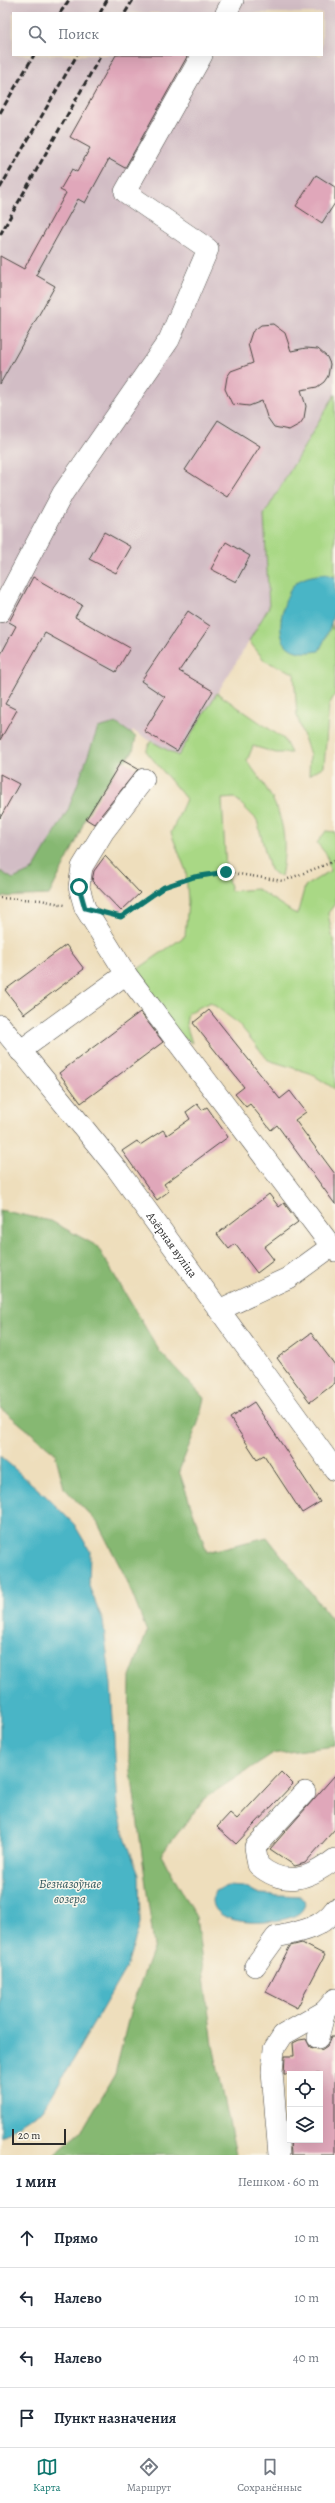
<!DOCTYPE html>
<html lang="ru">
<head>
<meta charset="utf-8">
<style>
  :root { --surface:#fff; --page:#f2f2f3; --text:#1f2937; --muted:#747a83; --line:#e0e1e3; --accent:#0f766e }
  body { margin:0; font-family:Alegreya,serif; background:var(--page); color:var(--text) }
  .controls { position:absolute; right:12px; bottom:12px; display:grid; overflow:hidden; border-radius:0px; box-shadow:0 4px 16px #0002 }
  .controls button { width:36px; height:36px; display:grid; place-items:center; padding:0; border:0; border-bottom:1px solid var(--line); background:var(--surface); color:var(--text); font:20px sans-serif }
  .scale { position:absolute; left:12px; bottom:10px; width:54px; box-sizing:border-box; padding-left:4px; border:2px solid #2b2b2b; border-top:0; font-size:11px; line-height:14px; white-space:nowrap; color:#2b2b2b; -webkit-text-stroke:3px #fbf7ec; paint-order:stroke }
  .stop { position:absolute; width:12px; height:12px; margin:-9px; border:3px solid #0f766e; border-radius:50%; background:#fff }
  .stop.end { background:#0f766e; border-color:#fff; box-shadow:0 1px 4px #0008 }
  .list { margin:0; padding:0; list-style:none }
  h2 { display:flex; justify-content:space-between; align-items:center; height:52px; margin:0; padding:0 16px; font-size:17px }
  h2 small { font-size:13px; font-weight:400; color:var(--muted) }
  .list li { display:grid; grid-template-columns:26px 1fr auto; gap:12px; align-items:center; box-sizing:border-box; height:60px; padding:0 16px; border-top:1px solid var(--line) }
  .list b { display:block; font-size:15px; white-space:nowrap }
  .list em { font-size:13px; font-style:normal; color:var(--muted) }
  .icon { flex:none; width:22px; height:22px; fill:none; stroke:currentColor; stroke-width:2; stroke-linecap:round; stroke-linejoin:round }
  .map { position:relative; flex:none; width:335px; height:2155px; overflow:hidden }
  .search { position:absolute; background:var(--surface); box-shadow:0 4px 16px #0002; left:12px; right:12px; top:12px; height:44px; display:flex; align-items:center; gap:10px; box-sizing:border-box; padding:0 14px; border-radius:0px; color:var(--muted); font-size:15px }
  .sheet { height:292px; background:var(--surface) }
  nav { display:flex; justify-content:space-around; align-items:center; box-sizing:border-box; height:56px; border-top:1px solid var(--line); background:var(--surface); font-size:11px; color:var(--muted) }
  nav a { display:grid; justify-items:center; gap:2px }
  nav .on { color:var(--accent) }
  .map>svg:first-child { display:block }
  .industrial { fill:#d2bdc5; fill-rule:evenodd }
  .green { fill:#a9d885; stroke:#6a8258 }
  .forest { fill:#86b872; stroke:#58724e }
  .water { fill:#49b5c6; stroke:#3a7078 }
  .building { fill:#e0a7ba }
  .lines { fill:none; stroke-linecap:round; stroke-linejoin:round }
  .minor-casing { stroke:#484641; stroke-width:22 }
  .path { stroke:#484641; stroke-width:2.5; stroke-dasharray:1 3; stroke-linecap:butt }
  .minor { stroke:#fff; stroke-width:21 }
  .rail { stroke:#2b2b2b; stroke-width:3; stroke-dasharray:6 3; stroke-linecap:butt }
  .route { stroke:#0f766e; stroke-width:5 }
  .labels { text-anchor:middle; stroke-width:3; stroke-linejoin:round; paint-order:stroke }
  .street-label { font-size:12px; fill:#2b2b2b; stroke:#fbf7ec }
  .water-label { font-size:13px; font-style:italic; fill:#365b61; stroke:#fbf7ec }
</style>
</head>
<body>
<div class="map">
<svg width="335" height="2155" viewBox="0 0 335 2155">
  <rect width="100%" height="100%" fill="#fbf7ec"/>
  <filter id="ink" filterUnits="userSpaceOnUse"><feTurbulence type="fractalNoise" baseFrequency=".025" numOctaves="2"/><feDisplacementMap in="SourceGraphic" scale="8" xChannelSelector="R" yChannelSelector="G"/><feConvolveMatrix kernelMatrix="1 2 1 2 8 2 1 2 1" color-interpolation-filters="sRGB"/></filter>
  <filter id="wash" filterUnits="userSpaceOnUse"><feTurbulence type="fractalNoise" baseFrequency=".012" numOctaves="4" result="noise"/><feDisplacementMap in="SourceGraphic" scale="16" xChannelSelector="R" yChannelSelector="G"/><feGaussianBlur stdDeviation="0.9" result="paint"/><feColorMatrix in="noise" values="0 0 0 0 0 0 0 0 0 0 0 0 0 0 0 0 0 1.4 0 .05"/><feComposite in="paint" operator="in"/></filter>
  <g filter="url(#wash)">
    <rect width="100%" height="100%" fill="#eedebc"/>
    <path class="industrial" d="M0,0H335V394L264,515L270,608L178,756L133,731L44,884L25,886L0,876ZM13,13H322V55H13Z"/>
    <g class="green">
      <polygon points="335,394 335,577 326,574 332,630 335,621 335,694 329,705 324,766 309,775 310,755 297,716 294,673 265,661 249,641 269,607 264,515"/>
      <path d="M217,693L284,739L291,753H276L253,746L247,761C277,801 291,825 281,877L270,870L257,820L235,798L222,799L226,871L231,891L257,889L297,915L305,886L330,871L327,855L317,843L326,831L335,832V904L328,913L335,950V1089L310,1073L268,1060L239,1024L210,1002L188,1013L186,1024L192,1043L170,1030L139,983L138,969L185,936L188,902L186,871L171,833L186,799L146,751L151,741L178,756Z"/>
    </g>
    <g class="forest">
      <polygon points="116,723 136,737 133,751 103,788 87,814 76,842 49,895 0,897 0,871 13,879 33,870 68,810 98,728"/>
      <polygon points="0,1210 51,1221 97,1246 160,1352 204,1398 198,1423 179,1471 207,1552 267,1537 335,1623 335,1746 272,1754 205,1798 161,1855 196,1917 213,2045 236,2155 54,2155 81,2132 115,2074 131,2008 154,1946 129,1756 130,1677 147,1632 126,1578 97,1522 64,1488 55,1453 0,1407"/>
    </g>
    <g class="water">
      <path d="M326,574L335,577C335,613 335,620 319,651C285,657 276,641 283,609C285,601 290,587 297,582C306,576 316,575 326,574Z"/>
      <polygon points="0,1456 47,1497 74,1524 90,1551 89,1586 103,1621 111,1684 118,1809 126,1840 139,1874 140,1923 127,1966 44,2109 0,2137"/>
      <path d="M227,1886L243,1887L260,1894L300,1896L306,1901C304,1908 302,1912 296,1915C276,1926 200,1929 215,1891Z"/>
    </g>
    <g id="blocks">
      <g class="building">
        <polygon points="116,55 188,55 125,168 109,159 85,203 78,199 36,275 55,286 0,384 0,256 24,269 66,193 60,190 72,169 77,172 90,148 70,137"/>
        <polygon points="316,175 335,187 335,203 322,223 296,206"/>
        <polygon points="273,324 285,333 291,351 306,348 318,349 327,357 330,364 328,376 324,382 317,387 301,390 306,406 304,418 300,424 289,430 274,427 267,417 262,401 249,406 232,404 225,389 227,377 231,371 253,363 248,344 252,332 261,325"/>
        <polygon points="218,420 260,446 227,497 185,470"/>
        <polygon points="104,532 131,547 116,573 89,559"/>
        <polygon points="226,542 250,556 236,582 211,569"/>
        <polygon points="33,577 82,605 75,617 130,648 116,672 45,633 5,704 17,710 0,740 0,656 16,626 9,622"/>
        <polygon points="188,611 210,626 179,671 213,691 177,751 144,731 165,697 141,681"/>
        <polygon points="122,760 138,769 94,824 86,819"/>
        <polygon points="0,774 19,784 0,818"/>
        <polygon points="105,856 140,893 121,911 92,881 94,871"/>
        <polygon points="66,945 84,969 24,1014 5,990"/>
        <polygon points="209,1010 280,1099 290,1091 306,1112 295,1120 335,1174 335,1204 277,1125 271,1130 250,1104 246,1107 235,1094 244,1087 193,1023"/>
        <polygon points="140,1012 163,1042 81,1103 59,1073"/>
        <polygon points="197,1104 202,1110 207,1107 228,1137 164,1184 169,1191 157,1200 122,1151 137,1141 140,1145 163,1130 167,1135 190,1119 186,1112"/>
        <polygon points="269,1194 279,1207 284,1203 298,1222 264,1247 274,1260 257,1273 235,1244 229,1249 217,1234"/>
        <polygon points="311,1333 335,1365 335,1383 310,1402 277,1358"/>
        <polygon points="254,1402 320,1502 302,1513 264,1455 257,1459 230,1418"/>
        <polygon points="281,1772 293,1784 236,1844 217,1827 230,1813 237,1819"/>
        <polygon points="335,1775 335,1829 305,1863 295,1866 270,1849"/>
        <polygon points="302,1943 325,1955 297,2008 266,1992 290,1946"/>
        <polygon points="331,2037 335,2037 335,2155 291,2155 290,2140 320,2140 320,2074 284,2074 285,2056 294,2056 293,2043 299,2040 306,2039 310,2047 321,2050 327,2046"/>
      </g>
    </g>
  </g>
  <g filter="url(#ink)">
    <use href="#blocks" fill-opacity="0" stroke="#484641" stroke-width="1"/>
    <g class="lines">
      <defs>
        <g id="minor">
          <polyline points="226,13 233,0"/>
          <polyline points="0,612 63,493 169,340 208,249 125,192 202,55"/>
          <polyline points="144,779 104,831 82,867 79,887 85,908 126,974 335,1251"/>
          <path id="s1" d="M0,1025L117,1169L335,1470"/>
          <polyline points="20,1051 126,974"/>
          <polyline points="219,1310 288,1278 332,1246"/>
          <path d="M305,1792L255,1847L258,1865C285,1888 309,1879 335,1859"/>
          <path d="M255,1966L276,1937C298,1932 321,1929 335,1909"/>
          <polyline points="318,2038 325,2011 335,1999"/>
          <polyline points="279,2155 272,2072 274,2049 283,2035 325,2011"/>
        </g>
      </defs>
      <use href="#minor" class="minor-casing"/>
      <g class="path">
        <polyline points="0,898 41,900 65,905"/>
        <polyline points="113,915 121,917 164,887 194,877 226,872 283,881 335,861"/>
      </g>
      <use href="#minor" class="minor"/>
      <g class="rail">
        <polyline points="60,13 69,0"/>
        <polyline points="100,13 107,0"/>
        <polyline points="125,13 133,0"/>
        <polyline points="0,113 34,55"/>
        <polyline points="0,188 77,55"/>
        <polyline points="0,235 101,55"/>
      </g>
    </g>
  </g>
  <g class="lines" filter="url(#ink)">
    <polyline class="route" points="79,887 85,908 121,917 164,887 194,877 226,872"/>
  </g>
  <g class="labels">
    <g class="street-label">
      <text dy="4" stroke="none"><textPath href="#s1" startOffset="279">Азёрная вуліца</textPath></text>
    </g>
    <g class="water-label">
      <text x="70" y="1888">Безназоўнае<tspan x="70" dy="15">возера</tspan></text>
    </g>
  </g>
</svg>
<div class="controls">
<button><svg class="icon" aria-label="locate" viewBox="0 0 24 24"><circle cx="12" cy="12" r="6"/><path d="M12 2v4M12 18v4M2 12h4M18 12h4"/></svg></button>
<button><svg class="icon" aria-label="layers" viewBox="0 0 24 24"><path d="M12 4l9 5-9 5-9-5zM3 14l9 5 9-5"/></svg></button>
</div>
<div class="scale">20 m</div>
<div class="stop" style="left:79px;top:887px"></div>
<div class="stop end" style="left:226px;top:872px"></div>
<div class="search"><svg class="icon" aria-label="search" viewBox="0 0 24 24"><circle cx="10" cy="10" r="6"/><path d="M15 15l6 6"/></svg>Поиск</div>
</div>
<section class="sheet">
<h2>1 мин<small>Пешком · 60 m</small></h2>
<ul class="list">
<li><svg class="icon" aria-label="ahead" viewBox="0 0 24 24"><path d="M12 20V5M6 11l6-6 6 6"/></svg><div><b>Прямо</b></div><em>10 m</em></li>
<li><svg class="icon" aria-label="left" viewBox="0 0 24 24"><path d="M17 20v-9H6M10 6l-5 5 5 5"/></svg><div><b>Налево</b></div><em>10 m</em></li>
<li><svg class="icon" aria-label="left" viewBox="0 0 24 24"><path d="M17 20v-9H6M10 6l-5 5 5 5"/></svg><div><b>Налево</b></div><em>40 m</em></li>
<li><svg class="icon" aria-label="arrive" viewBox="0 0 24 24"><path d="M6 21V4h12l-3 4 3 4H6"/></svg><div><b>Пункт назначения</b></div></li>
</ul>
</section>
<nav>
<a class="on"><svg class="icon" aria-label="map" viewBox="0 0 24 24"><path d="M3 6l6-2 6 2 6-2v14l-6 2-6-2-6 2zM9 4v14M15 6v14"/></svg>Карта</a>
<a><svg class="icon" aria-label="directions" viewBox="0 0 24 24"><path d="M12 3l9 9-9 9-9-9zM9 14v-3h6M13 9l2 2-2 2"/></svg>Маршрут</a>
<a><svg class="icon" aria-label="saved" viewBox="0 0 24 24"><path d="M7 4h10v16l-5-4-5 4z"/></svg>Сохранённые</a>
</nav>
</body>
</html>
